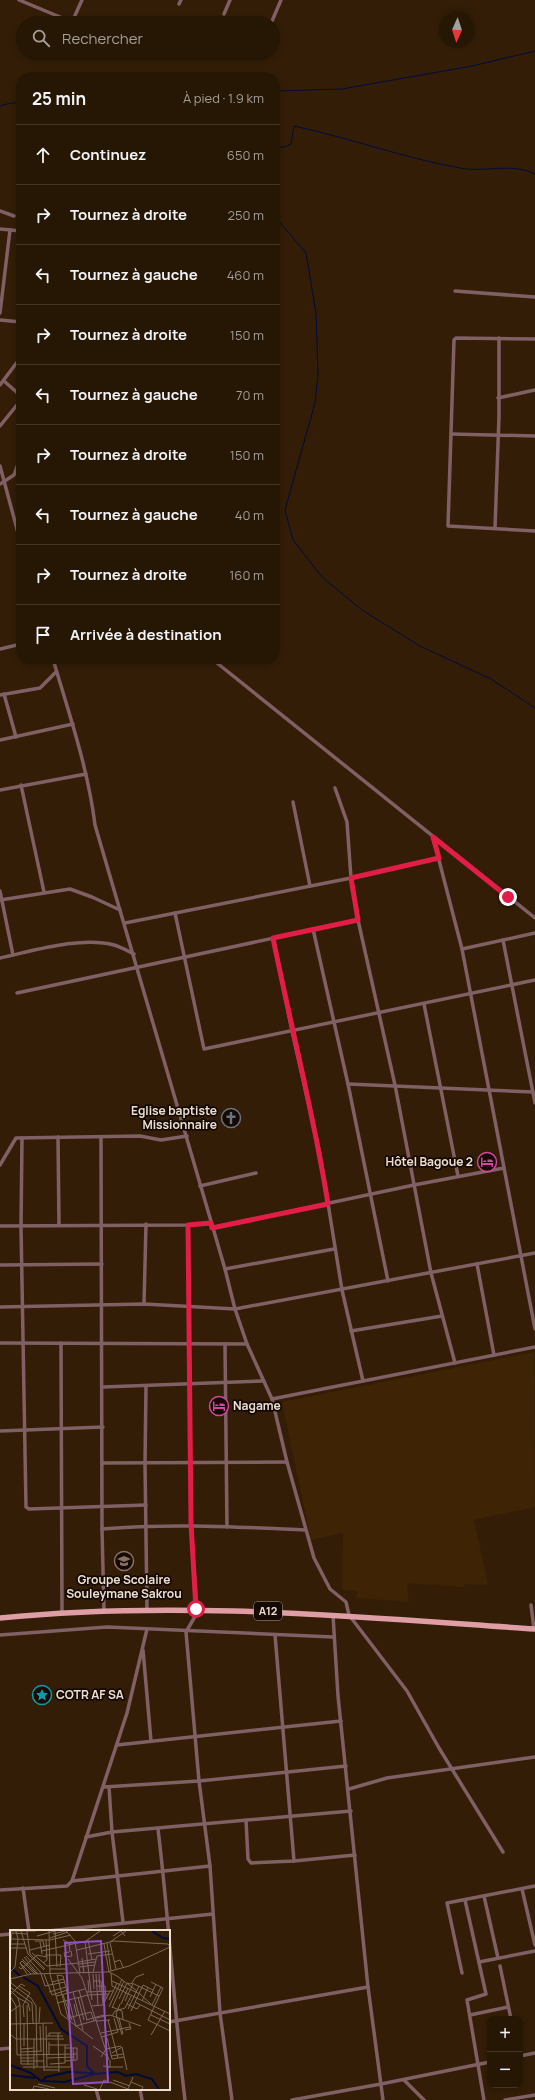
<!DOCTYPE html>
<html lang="fr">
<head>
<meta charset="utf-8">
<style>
  :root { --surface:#261604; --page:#2e1f0e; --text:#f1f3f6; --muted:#a49f9a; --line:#423526 }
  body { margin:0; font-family:Manrope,sans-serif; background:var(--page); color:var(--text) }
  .controls { position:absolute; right:12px; bottom:12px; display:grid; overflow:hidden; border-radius:8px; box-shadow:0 2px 6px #0003 }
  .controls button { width:36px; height:36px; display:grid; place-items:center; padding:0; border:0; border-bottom:1px solid var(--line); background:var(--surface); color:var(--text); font:20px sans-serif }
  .compass { position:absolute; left:439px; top:12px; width:36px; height:36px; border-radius:50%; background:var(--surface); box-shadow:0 2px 6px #0003; rotate:183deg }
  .stop { position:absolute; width:12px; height:12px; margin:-9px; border:3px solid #e11d48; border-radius:50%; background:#fff }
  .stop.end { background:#e11d48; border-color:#fff; box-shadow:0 1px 4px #0008 }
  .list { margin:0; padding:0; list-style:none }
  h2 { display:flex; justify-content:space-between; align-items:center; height:52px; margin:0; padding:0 16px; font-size:17px }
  h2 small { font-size:13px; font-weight:400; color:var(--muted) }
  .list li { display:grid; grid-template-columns:26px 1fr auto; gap:12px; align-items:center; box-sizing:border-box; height:60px; padding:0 16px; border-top:1px solid var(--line) }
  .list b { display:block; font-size:15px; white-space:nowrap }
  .list em { font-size:13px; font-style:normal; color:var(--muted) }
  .icon { flex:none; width:22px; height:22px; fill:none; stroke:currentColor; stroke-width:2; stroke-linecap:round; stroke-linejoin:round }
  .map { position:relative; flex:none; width:535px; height:2100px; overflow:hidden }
  .search { position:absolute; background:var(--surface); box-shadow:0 2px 6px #0003; left:16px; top:16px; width:264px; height:44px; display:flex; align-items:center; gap:10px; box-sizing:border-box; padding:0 14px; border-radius:22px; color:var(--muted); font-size:15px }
  .panel { position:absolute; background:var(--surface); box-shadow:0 2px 6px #0003; left:16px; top:72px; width:264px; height:592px; border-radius:16px }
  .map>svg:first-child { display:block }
  .built { fill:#3f2305 }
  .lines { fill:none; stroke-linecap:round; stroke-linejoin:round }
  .stream { stroke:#010b3b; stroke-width:1 }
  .street { stroke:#806064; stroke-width:3.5 }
  .primary { stroke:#df9da5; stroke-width:5.5 }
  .route { stroke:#e11d48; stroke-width:5 }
  .labels { text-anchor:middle; stroke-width:3.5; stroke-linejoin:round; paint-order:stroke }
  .shield { fill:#140a03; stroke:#ac9e92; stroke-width:1 }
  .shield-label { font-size:11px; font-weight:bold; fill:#edded0 }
  .poi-label { font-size:12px; font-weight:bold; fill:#edded0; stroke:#140a03; text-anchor:end }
  .inset-river { fill:none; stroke:#010b3b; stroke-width:2 }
  .inset-road { fill:none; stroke:#7d6a57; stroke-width:1 }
  .view { fill:#9250c2; fill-opacity:0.15; stroke:#9250c2; stroke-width:2 }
  .inset-edge { fill:none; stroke:#edded0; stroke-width:2 }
</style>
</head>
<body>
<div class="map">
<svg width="535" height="2100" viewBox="0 0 535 2100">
  <rect width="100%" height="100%" fill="#331d06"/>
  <polygon class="built" points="534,1352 535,1507 474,1520 488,1585 465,1584 464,1587 407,1583 409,1602 357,1598 357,1591 342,1590 343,1533 311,1540 282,1402"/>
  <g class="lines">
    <g class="stream">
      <polyline points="275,91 342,89 472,66 535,51"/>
      <polyline points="0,106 11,103 21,103"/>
      <path d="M275,147H285L291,144L294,126C350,138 404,158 460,168C485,173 511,162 535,174"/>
      <polyline points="275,217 306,253 316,313 318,375 315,403 285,510 293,540 322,577 362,610 420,646 491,679 535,708"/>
    </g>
    <g class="street">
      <polyline points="19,0 72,22 82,0"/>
      <polyline points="179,4 181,0"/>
      <polyline points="224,14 230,0"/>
      <polyline points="272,21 281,0"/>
      <polyline points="0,211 14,216"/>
      <polyline points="0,229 21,231"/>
      <polyline points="455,291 535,297"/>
      <polyline points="0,313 10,230"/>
      <polyline points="0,320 21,322"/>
      <polyline points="535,339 456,338 454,340 448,526 535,531"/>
      <polyline points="4,381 21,396"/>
      <polyline points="0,385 21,357"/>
      <polyline points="498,398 535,390"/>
      <polyline points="0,426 21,400"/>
      <polyline points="452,434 535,436"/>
      <polyline points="0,466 21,544"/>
      <polyline points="0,484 14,475 18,464 21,460"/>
      <polyline points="495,528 499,416 499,338"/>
      <polyline points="0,649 21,644"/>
      <path d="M53,659C69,714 88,768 95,825L225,1269L235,1309L247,1344L272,1399L287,1462L314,1558L330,1589L346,1602L349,1615L407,1691L439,1748L503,1852"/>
      <polyline points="212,659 535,918"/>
      <polyline points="4,694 16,737"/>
      <polyline points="0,695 40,688 56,672"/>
      <polyline points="0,740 73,724"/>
      <polyline points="21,785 44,892"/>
      <polyline points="335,788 347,822 351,878 358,920 395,1085 431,1273 455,1363"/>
      <polyline points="0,790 86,774"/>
      <polyline points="293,802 310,886"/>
      <polyline points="433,837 462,949 535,1329"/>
      <polyline points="0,891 13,955"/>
      <polyline points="0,900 70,889 92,897 120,910"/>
      <polyline points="175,913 204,1049 535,980"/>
      <polyline points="125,923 351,878 439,858"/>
      <polyline points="313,929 348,1084 388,1281"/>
      <polyline points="273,938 292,1031 320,1154 342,1290 363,1381"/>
      <polyline points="503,940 535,1103"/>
      <polyline points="462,949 535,933"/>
      <path d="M0,958C33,951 81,936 114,945C121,947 128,951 134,954"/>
      <polyline points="17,993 358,920"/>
      <polyline points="424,1004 458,1176"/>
      <polyline points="348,1084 533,1092"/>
      <polyline points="58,1137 59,1225"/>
      <polyline points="22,1138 21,1226 26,1507 29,1509 146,1505"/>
      <polyline points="101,1138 102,1529 104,1611"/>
      <polyline points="0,1165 16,1138 140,1136 161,1140 187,1136"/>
      <polyline points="200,1186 256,1173"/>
      <polyline points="188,1225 191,1525 197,1613 186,1632 199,1781 210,1866 220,2013 232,2100"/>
      <polyline points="0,1226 188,1225 211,1223"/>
      <polyline points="212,1228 414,1185 504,1168"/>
      <polyline points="477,1264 494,1355"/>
      <polyline points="0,1265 102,1264"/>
      <polyline points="225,1269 334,1249"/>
      <polyline points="144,1304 146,1224"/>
      <polyline points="0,1307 144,1304 235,1309 535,1253"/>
      <polyline points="351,1331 442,1316"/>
      <polyline points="0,1343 247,1344"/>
      <polyline points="61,1343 62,1613"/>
      <polyline points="225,1344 227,1527"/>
      <polyline points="146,1386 145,1463 147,1610"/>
      <polyline points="103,1387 264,1381"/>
      <polyline points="272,1399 535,1347"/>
      <polyline points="0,1431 103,1427"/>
      <polyline points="102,1463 287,1462"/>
      <path d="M102,1529C171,1523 236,1527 305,1530"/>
      <polyline points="531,1605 534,1629"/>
      <polyline points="333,1615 338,1696 368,1987 383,2100"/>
      <polyline points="0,1635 107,1627 333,1637"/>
      <polyline points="275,1635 294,1861"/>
      <polyline points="143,1650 151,1741"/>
      <polyline points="117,1745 341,1721"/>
      <polyline points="104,1787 199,1781 346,1766"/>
      <polyline points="109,1787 112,1832 123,1922"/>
      <polyline points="349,1789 387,1778 535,1757"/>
      <polyline points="246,1820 248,1859 251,1863 294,1861 355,1855"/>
      <path d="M158,1829C169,1919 174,2010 185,2100"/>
      <polyline points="86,1837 112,1832 351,1811"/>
      <polyline points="72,1881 210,1866"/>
      <polyline points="23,1888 29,1931"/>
      <polyline points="522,1889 535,1945"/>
      <polyline points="0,1890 67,1886 72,1881 127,1713 147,1629"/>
      <polyline points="484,1896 498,1958"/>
      <polyline points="465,1900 486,1994 467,2000 484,2100"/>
      <polyline points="48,1931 213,1914"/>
      <polyline points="0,1935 11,1934"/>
      <polyline points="479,1962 535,1951"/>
      <polyline points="500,1966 511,2019"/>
      <polyline points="462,1973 447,1903 535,1886"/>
      <polyline points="470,2015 508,2007"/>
      <polyline points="169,2022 368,1987"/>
      <polyline points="0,2049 11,2048"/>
      <polyline points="520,2056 535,2053"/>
      <polyline points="404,2080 424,2100"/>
      <polyline points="96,2089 99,2100"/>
      <polyline points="140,2089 142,2100"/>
      <polyline points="292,2100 381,2084 490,2062"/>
      <polyline points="505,2100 535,2095"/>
    </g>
    <path class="primary" d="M0,1618C179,1600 356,1617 535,1629"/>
  </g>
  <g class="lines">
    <path class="route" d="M196,1609L191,1524L188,1225L211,1223L212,1228L328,1204C314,1115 291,1027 273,938L358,920L351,878L439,858L433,837L508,897"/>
  </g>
  <defs>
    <symbol id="church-ring" viewBox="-11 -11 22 22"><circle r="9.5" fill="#140a03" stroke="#6b7280" stroke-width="1.5"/><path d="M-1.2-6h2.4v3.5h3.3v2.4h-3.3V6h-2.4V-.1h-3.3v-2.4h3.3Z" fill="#6b7280"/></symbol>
    <symbol id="hotel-ring" viewBox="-11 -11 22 22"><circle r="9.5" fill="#140a03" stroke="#d1479c" stroke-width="1.5"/><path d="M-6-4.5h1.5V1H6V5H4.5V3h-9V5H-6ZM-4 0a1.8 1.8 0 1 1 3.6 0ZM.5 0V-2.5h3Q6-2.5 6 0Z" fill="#d1479c"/></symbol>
    <symbol id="school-ring" viewBox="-11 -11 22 22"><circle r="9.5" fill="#140a03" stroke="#8d6e63" stroke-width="1.5"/><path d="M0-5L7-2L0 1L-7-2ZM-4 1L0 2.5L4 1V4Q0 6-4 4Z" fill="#8d6e63"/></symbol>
    <symbol id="sight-ring" viewBox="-11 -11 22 22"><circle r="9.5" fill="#140a03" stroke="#0f9aa8" stroke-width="1.5"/><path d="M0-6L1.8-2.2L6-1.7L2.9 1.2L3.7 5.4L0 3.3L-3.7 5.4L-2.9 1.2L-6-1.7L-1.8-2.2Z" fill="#0f9aa8"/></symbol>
  </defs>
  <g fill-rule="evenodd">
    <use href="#church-ring" x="220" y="1107" width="22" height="22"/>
    <use href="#hotel-ring" x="476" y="1151" width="22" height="22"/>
    <use href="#hotel-ring" x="208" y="1395" width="22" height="22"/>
    <use href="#school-ring" x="113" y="1550" width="22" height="22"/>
    <use href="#sight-ring" x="31" y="1684" width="22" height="22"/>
  </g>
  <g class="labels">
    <rect class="shield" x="254" y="1602" width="28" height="18" rx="3"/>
    <g class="shield-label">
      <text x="268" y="1615">A12</text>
    </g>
    <g class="poi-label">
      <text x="217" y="1115">Eglise baptiste<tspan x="217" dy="14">Missionnaire</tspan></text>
      <text x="473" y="1166">Hôtel Bagoue 2</text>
      <text x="233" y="1410" text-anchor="start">Nagame</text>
      <text x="124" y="1584" text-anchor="middle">Groupe Scolaire<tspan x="124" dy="14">Souleymane Sakrou</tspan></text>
      <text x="56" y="1699" text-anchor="start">COTR AF SA</text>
    </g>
  </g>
  <g transform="translate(10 1930)">
    <rect width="160" height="160" fill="#331d06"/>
    <path class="inset-river" d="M142,1L153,8L160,9M0,37L10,46M13,47L28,56L51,99L77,116V136L85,144L108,142L116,146L126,144L142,149L149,159M0,135L21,143L31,151L55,152L84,144M0,145L25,148M32,151L36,147L59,142L83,143"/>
    <path class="inset-road" d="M3,1H26M11,1L18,24L34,40M17,1L20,24L35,39M39,1L40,44L51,84L83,109M45,1L47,37M56,1L65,11L70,43M2,3L17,4M43,4L55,1M27,6L45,1M103,6L111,1L115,6M40,8L58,2M0,9L40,10L61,5M53,10L59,13L60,22M78,10L82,30M25,11H33L34,16M75,11L82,70M30,12L32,24M100,12L116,1M97,13L101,41M100,13L106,39M0,14H15M94,14L99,42L107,46M1,18H17M20,20L40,15M67,20L104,11L158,14L160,17M32,21L76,11L90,1M0,22L2,1M59,22L54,23L55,27L62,26L61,21M22,23L37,36L69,33M78,24L100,21M35,25H51L50,37M16,26L32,44M14,27L28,44M72,28L74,43M12,29L27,44M58,29L72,48L99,130M69,32L86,29M104,32L110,30L113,37M10,33L12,31L25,44M10,33L21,44M10,33L17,44M33,33L37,30L36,10M69,34L85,32M9,37L11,39L27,25L37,27M70,37L84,35M40,39H56M0,42L5,37L8,9L6,1M83,42L87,26L102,24M101,43L102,56L160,84M31,44L35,56L55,52M34,44L42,65L57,60M83,44L84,59M86,44L88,76M89,44L90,62M47,45L53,46L66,97M47,45L58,88M107,46L127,61M0,49L21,44L97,42L119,36L160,17M1,50V53L21,68L26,76L27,137M78,50L79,62M83,51H91L93,75M102,51L130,64L141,74M42,52L54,49M141,52L153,58L138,90L160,101M117,53L121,54L126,47L134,44M122,53L149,66M9,56L20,63L13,75L14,87M87,56H95L96,69M0,57L22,73L23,93M0,60L8,68L10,75L11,134H24M69,60L77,90M39,62L56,57M63,62L73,100M77,62L103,61M0,65L11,54L15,56M53,65L62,90M0,66L6,76L7,125L67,124M46,66L75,59M68,67L74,90M140,67L146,54M8,68L18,73L20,81M109,69L117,53M99,70L107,53M115,71L123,54M132,71L138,57M125,72L160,90M47,73L78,65L99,64M64,74L67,86M110,74L106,84L112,105M111,74L118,58M117,74L127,79L130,75M17,75L18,135M142,75L151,57M82,76L93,75L100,61M99,77L112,49M102,77L112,81L113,89M102,78L114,51M118,79L129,56M121,81L133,55L143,60M0,82L10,75M141,85L160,94M102,86L105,81L115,78L121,66M58,88L81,82L84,91M86,88L100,85L131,96M109,88L113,104M76,90L94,85M98,90L108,128M87,91L100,90M14,93V116M29,93L30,77M33,93L34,141M0,94L43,93M30,96L31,121M36,96L37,137M66,96L87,90M115,100L121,99L119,93M48,103L49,142M91,103L120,97M0,104L6,109H54M141,105L155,81M36,106H53M39,106V103H51M92,107L108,102L104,88M97,108L102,129L114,127M24,109V139M39,112V125M39,115H59M83,116L97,126M55,118H67V130L55,131M63,118L64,131M11,119L24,118M11,122L32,121M102,123L112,117L117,140M101,126L113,124M91,127L96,119L111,116M11,128H24M37,128L64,127M11,131H34M40,134L55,133V115M93,136L100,137V130M13,137H61V115M97,137H113M34,140H49M103,150L120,156M100,152L118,159M121,152L133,157L132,159M28,154L45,158M74,155L87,159M23,159L24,156L39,159M90,159L94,150L100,153M118,159L123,147"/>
    <path class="view" d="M91,11L98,152L63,154L55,13Z"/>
    <rect width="160" height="160" class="inset-edge"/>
  </g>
</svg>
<div class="controls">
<button>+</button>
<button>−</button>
</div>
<svg class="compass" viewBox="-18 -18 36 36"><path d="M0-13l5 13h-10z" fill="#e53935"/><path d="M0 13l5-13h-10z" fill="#a49f9a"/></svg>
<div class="stop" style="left:196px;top:1609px"></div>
<div class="stop end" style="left:508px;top:897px"></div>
<div class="search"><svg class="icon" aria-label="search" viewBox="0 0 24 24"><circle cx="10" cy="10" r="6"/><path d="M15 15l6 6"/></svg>Rechercher</div>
<section class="panel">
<h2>25 min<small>À pied · 1.9 km</small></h2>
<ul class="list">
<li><svg class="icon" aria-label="ahead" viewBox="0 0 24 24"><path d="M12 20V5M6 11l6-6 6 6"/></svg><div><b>Continuez</b></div><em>650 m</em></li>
<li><svg class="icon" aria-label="right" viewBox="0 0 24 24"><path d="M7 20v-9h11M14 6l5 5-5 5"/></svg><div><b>Tournez à droite</b></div><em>250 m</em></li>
<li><svg class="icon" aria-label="left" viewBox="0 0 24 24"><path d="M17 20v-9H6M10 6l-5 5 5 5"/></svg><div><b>Tournez à gauche</b></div><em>460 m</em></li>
<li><svg class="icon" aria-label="right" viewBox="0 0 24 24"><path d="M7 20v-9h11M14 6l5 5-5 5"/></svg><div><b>Tournez à droite</b></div><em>150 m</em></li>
<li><svg class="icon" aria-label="left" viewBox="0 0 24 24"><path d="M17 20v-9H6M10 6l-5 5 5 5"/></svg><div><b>Tournez à gauche</b></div><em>70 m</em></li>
<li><svg class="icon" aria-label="right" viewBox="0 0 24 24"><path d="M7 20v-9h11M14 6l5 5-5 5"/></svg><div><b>Tournez à droite</b></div><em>150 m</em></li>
<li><svg class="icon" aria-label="left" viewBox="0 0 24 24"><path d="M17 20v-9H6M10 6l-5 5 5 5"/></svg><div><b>Tournez à gauche</b></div><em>40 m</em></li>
<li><svg class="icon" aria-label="right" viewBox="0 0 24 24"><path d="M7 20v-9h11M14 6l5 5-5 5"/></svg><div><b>Tournez à droite</b></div><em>160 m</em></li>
<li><svg class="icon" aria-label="arrive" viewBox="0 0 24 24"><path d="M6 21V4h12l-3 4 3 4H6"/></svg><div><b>Arrivée à destination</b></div></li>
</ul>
</section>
</div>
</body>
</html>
